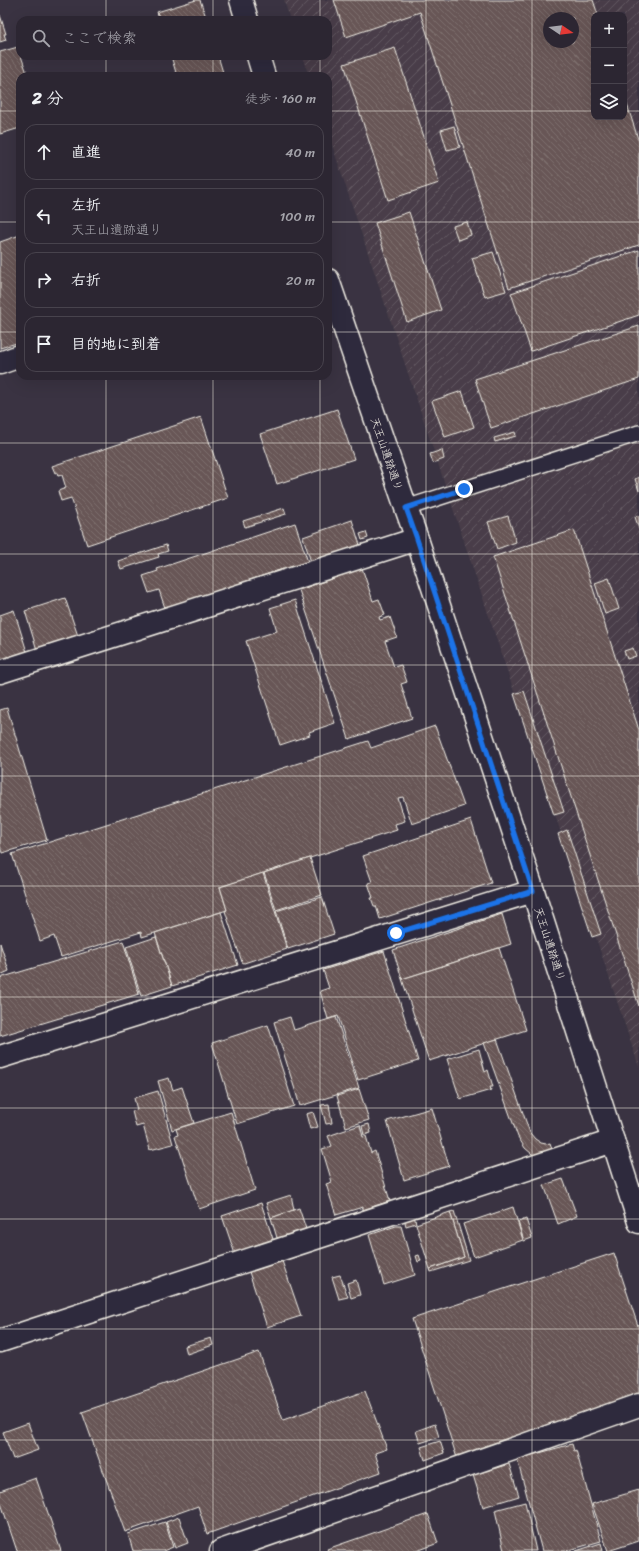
<!DOCTYPE html>
<html lang="ja">
<head>
<meta charset="utf-8">
<style>
  :root { --surface:#2c2632; --page:#38323e; --text:#f1f3f6; --muted:#a6a5ac; --line:#48434d }
  body { margin:0; font-family:Sriracha,"Klee One",sans-serif; background:var(--page); color:var(--text) }
  .controls { position:absolute; right:12px; top:12px; display:grid; overflow:hidden; border-radius:8px; box-shadow:0 4px 16px #0002 }
  .controls button { width:36px; height:36px; display:grid; place-items:center; padding:0; border:0; border-bottom:1px solid var(--line); background:var(--surface); color:var(--text); font:20px sans-serif }
  .compass { position:absolute; left:543px; top:12px; width:36px; height:36px; border-radius:50%; background:var(--surface); box-shadow:0 4px 16px #0002; rotate:103deg }
  .stop { position:absolute; width:12px; height:12px; margin:-9px; border:3px solid #1a73e8; border-radius:50%; background:#fff }
  .stop.end { background:#1a73e8; border-color:#fff; box-shadow:0 1px 4px #0008 }
  .list { margin:0; padding:0; list-style:none }
  h2 { display:flex; justify-content:space-between; align-items:center; height:52px; margin:0; padding:0 16px; font-size:17px }
  h2 small { font-size:13px; font-weight:400; color:var(--muted) }
  .list li { display:grid; grid-template-columns:26px 1fr auto; gap:12px; align-items:center; box-sizing:border-box; height:56px; margin:0 8px 8px; padding:0 8px; border:1px solid var(--line); border-radius:12px }
  .list b { display:block; font-size:15px; white-space:nowrap }
  .list p { margin:0; font-size:13px; white-space:nowrap; color:var(--muted) }
  .list em { font-size:13px; font-style:normal; color:var(--muted) }
  .icon { flex:none; width:22px; height:22px; fill:none; stroke:currentColor; stroke-width:2; stroke-linecap:round; stroke-linejoin:round }
  .map { position:relative; flex:none; width:639px; height:1551px; overflow:hidden }
  .search { position:absolute; background:var(--surface); box-shadow:0 4px 16px #0002; left:16px; top:16px; width:316px; height:44px; display:flex; align-items:center; gap:10px; box-sizing:border-box; padding:0 14px; border-radius:12px; color:var(--muted); font-size:15px }
  .panel { position:absolute; background:var(--surface); box-shadow:0 4px 16px #0002; left:16px; top:72px; width:316px; height:308px; border-radius:12px }
  .map>svg:first-child { display:block }
  .industrial { fill:url(#industrial-furrows); fill-rule:evenodd }
  .building { fill:url(#building-back-hatch); stroke:#f4f1e8; fill-rule:evenodd }
  .lines { fill:none; stroke-linecap:round; stroke-linejoin:round }
  .service-casing { stroke:#f4f1e8; stroke-width:18 }
  .minor-casing { stroke:#f4f1e8; stroke-width:25 }
  .tertiary-casing { stroke:#f4f1e8; stroke-width:25 }
  .service { stroke:#2f2a3d; stroke-width:15 }
  .minor { stroke:#2f2a3d; stroke-width:22 }
  .tertiary { stroke:#2f2a3d; stroke-width:22 }
  .route { stroke:#1a73e8; stroke-width:5 }
  .grid { fill:none; stroke:#f4f1e8; stroke-width:1; stroke-opacity:0.55 }
  .labels { text-anchor:middle; stroke-width:3.5; stroke-linejoin:round; paint-order:stroke }
  .street-label { font-size:11px; fill:#f4f1e8; stroke:#2f2a3d }
</style>
</head>
<body>
<div class="map">
<svg width="639" height="1551" viewBox="0 0 639 1551">
  <defs>
    <pattern id="industrial-furrows" width="10" height="10" patternUnits="userSpaceOnUse"><rect width="10" height="10" fill="#483e48"/><path d="M-1 1l2-2M0 10L10 0M9 11l2-2" fill="none" stroke="#635a62"/></pattern>
    <pattern id="building-back-hatch" width="6" height="6" patternUnits="userSpaceOnUse"><rect width="6" height="6" fill="#685656"/><path d="M-1 5l2 2M0 0l6 6M5-1l2 2" fill="none" stroke="#7e6f6e"/></pattern>
  </defs>
  <rect width="100%" height="100%" fill="#3a3342"/>
  <filter id="ink" filterUnits="userSpaceOnUse"><feTurbulence type="fractalNoise" baseFrequency=".025" numOctaves="2"/><feDisplacementMap in="SourceGraphic" scale="8" xChannelSelector="R" yChannelSelector="G"/><feConvolveMatrix kernelMatrix="1 2 1 2 8 2 1 2 1" color-interpolation-filters="sRGB"/></filter>
  <g filter="url(#ink)">
    <path class="industrial" d="M284,0H639V1067L328,133V76H309L302,56H328V20H290ZM594,15H624V117H594ZM549,18H573V42H549Z"/>
    <g class="building">
      <polygon points="196,0 200,0 207,20 160,20 157,12"/>
      <path d="M334,0H593L598,15H594V117H624V95L639,142V245L509,288L420,12L346,37ZM549,18H573V42H549Z"/>
      <polygon points="0,15 6,34 4,34 6,40 0,42"/>
      <polygon points="18,47 20,56 21,56 28,76 20,76 20,128 0,134 0,52"/>
      <polygon points="395,48 439,183 388,200 344,64"/>
      <polygon points="171,56 218,56 224,76 177,76"/>
      <polygon points="454,126 460,147 447,150 441,130"/>
      <polygon points="409,212 441,310 407,322 375,223"/>
      <polygon points="467,222 471,235 458,240 453,226"/>
      <polygon points="20,235 20,342 0,348 0,242"/>
      <polygon points="639,250 639,315 531,351 511,293"/>
      <polygon points="493,252 506,291 485,297 472,258"/>
      <polygon points="639,326 639,379 491,428 475,379"/>
      <polygon points="462,391 474,427 445,437 432,401"/>
      <polygon points="337,409 354,459 277,484 260,434"/>
      <polygon points="201,417 228,498 87,545 71,498 61,501 58,491 66,488 62,475 58,476 57,472 55,473 52,466"/>
      <polygon points="515,432 516,436 495,442 494,438"/>
      <polygon points="442,450 444,459 433,463 430,454"/>
      <polygon points="639,477 639,491 635,479"/>
      <polygon points="284,508 286,514 245,527 243,521"/>
      <polygon points="639,515 639,529 635,517"/>
      <polygon points="508,516 516,542 497,549 488,522"/>
      <polygon points="352,520 360,545 311,562 303,537"/>
      <polygon points="295,523 308,562 285,570 283,569 165,608 159,590 149,593 143,576 158,571 157,569"/>
      <polygon points="574,530 639,730 639,1006 493,557"/>
      <polygon points="366,532 368,538 362,540 360,534"/>
      <polygon points="166,545 168,551 158,554 159,557 121,569 118,561"/>
      <polygon points="362,568 373,601 379,599 385,615 379,617 380,620 390,617 397,637 385,641 394,667 401,665 407,682 401,684 412,718 349,739 299,590"/>
      <polygon points="609,578 619,609 605,614 595,583"/>
      <polygon points="65,598 78,636 37,650 25,611"/>
      <polygon points="295,600 335,723 309,732 310,735 280,745 246,641 277,631 270,608"/>
      <polygon points="14,610 27,652 0,660 0,615"/>
      <polygon points="633,648 636,656 627,659 624,651"/>
      <polygon points="524,691 564,812 554,815 514,694"/>
      <polygon points="7,708 47,840 2,853 0,846 0,710"/>
      <polygon points="435,726 464,806 412,824 403,797 398,798 405,821 395,824 397,830 220,887 227,910 142,937 141,932 61,957 54,936 40,941 12,854 368,741 371,748"/>
      <polygon points="471,820 491,883 380,919 376,906 374,906 371,898 373,898 368,883 372,882 363,856"/>
      <polygon points="567,830 601,934 592,937 558,834"/>
      <polygon points="310,858 322,895 276,910 264,873"/>
      <polygon points="263,873 287,949 244,963 242,962 225,911 227,910 220,887"/>
      <polygon points="322,897 334,934 288,949 276,911"/>
      <polygon points="221,912 238,965 172,986 155,933"/>
      <polygon points="502,914 511,944 402,979 393,950"/>
      <polygon points="156,937 172,986 141,996 126,947"/>
      <polygon points="123,941 139,994 0,1036 0,978"/>
      <polygon points="0,943 9,971 0,975"/>
      <polygon points="499,948 526,1030 429,1061 402,979"/>
      <polygon points="384,951 418,1061 358,1080 338,1016 328,1019 320,991 329,988 323,970"/>
      <polygon points="290,1017 294,1030 336,1017 359,1088 300,1106 274,1022"/>
      <polygon points="268,1025 294,1106 237,1124 212,1043"/>
      <polygon points="497,1039 530,1133 535,1139 541,1143 546,1144 550,1143 554,1154 539,1156 532,1154 525,1148 518,1137 484,1043"/>
      <polygon points="479,1049 485,1072 488,1070 493,1087 490,1087 491,1090 460,1099 447,1059"/>
      <polygon points="169,1078 173,1090 182,1087 194,1123 172,1130 158,1081"/>
      <polygon points="359,1089 369,1120 346,1127 337,1096"/>
      <polygon points="158,1091 173,1144 150,1150 143,1125 136,1127 132,1111 137,1110 134,1098"/>
      <polygon points="329,1104 332,1123 326,1124 321,1105"/>
      <polygon points="432,1108 449,1166 404,1180 387,1121"/>
      <polygon points="231,1112 255,1190 199,1209 175,1136 178,1135 176,1129"/>
      <polygon points="313,1112 318,1127 310,1129 306,1114"/>
      <polygon points="369,1124 371,1133 364,1135 362,1126"/>
      <polygon points="360,1125 363,1137 366,1136 371,1153 375,1151 390,1201 363,1210 363,1207 336,1215 326,1184 332,1182 322,1149 332,1146 328,1136"/>
      <polygon points="563,1179 577,1216 558,1224 544,1185"/>
      <polygon points="291,1195 294,1210 271,1218 266,1203"/>
      <polygon points="261,1203 275,1245 235,1254 222,1216"/>
      <polygon points="513,1207 523,1240 474,1257 463,1224"/>
      <polygon points="299,1208 307,1232 278,1241 271,1218"/>
      <polygon points="454,1211 469,1260 431,1272 430,1269 464,1257 450,1212"/>
      <polygon points="450,1212 464,1257 430,1269 416,1224"/>
      <polygon points="414,1216 416,1223 406,1226 404,1218"/>
      <polygon points="526,1219 532,1238 524,1241 518,1222"/>
      <polygon points="396,1226 401,1226 415,1275 384,1285 369,1235"/>
      <polygon points="614,1253 639,1329 639,1400 458,1461 412,1319"/>
      <polygon points="419,1255 421,1261 418,1262 416,1256"/>
      <polygon points="282,1261 301,1316 267,1327 249,1272"/>
      <polygon points="340,1275 348,1297 339,1299 332,1277"/>
      <polygon points="356,1280 360,1295 351,1298 347,1283"/>
      <polygon points="211,1338 213,1345 187,1354 185,1346"/>
      <polygon points="259,1352 283,1420 365,1391 387,1449 375,1453 381,1472 207,1534 198,1506 125,1532 82,1412"/>
      <polygon points="28,1423 38,1450 13,1459 3,1432"/>
      <polygon points="435,1424 439,1437 420,1443 416,1431"/>
      <polygon points="440,1441 444,1453 425,1460 421,1447"/>
      <polygon points="572,1444 574,1451 576,1450 601,1541 566,1551 542,1551 517,1459"/>
      <polygon points="509,1464 519,1496 483,1507 473,1475"/>
      <polygon points="36,1478 61,1551 17,1551 0,1500 0,1491"/>
      <polygon points="639,1490 639,1541 608,1551 592,1504"/>
      <polygon points="525,1502 536,1551 504,1551 495,1510"/>
      <polygon points="428,1514 438,1543 417,1551 328,1551 327,1549"/>
      <polygon points="179,1517 188,1543 175,1548 166,1522"/>
      <polygon points="165,1522 173,1547 163,1551 133,1551 128,1534"/>
      <polygon points="601,1543 603,1551 576,1551"/>
    </g>
    <g class="lines">
      <defs>
        <polyline id="service" points="406,508 639,433"/>
        <g id="minor">
          <polyline points="0,363 20,356"/>
          <polyline points="0,672 417,539"/>
          <polyline points="0,1057 533,891"/>
          <polyline points="0,1341 613,1141"/>
          <polyline points="221,1551 639,1405"/>
        </g>
        <g id="tertiary">
          <polyline points="241,0 247,20"/>
          <polyline points="258,56 264,76"/>
          <polyline points="328,280 406,508 417,539 533,891 639,1222"/>
        </g>
      </defs>
      <use href="#service" class="service-casing"/>
      <use href="#minor" class="minor-casing"/>
      <use href="#tertiary" class="tertiary-casing"/>
      <use href="#service" class="service"/>
      <use href="#minor" class="minor"/>
      <use href="#tertiary" class="tertiary"/>
    </g>
  </g>
  <g class="lines" filter="url(#ink)">
    <polyline class="route" points="396,933 533,891 417,539 406,508 464,489"/>
  </g>
  <path class="grid" d="M106,0V20M213,0V20M320,0V20M426,0V1551M532,0V1551M106,56V76M213,56V76M320,56V76M0,111H20M328,111H594M624,111H639M0,222H20M328,222H639M0,332H20M328,332H639M106,376V1551M213,376V1551M320,376V1551M0,443H639M0,554H639M0,665H639M0,776H639M0,886H639M0,997H639M0,1108H639M0,1219H639M0,1329H639M0,1440H639"/>
  <g class="labels">
    <g class="street-label">
      <text transform="translate(387 454) rotate(71)" y="4">天王山遺跡通り</text>
      <text transform="translate(550 944) rotate(72)" y="4">天王山遺跡通り</text>
    </g>
  </g>
</svg>
<div class="controls">
<button>+</button>
<button>−</button>
<button><svg class="icon" aria-label="layers" viewBox="0 0 24 24"><path d="M12 4l9 5-9 5-9-5zM3 14l9 5 9-5"/></svg></button>
</div>
<svg class="compass" viewBox="-18 -18 36 36"><path d="M0-13l5 13h-10z" fill="#e53935"/><path d="M0 13l5-13h-10z" fill="#a6a5ac"/></svg>
<div class="stop" style="left:396px;top:933px"></div>
<div class="stop end" style="left:464px;top:489px"></div>
<div class="search"><svg class="icon" aria-label="search" viewBox="0 0 24 24"><circle cx="10" cy="10" r="6"/><path d="M15 15l6 6"/></svg>ここで検索</div>
<section class="panel">
<h2>2 分<small>徒歩 · 160 m</small></h2>
<ul class="list">
<li><svg class="icon" aria-label="ahead" viewBox="0 0 24 24"><path d="M12 20V5M6 11l6-6 6 6"/></svg><div><b>直進</b></div><em>40 m</em></li>
<li><svg class="icon" aria-label="left" viewBox="0 0 24 24"><path d="M17 20v-9H6M10 6l-5 5 5 5"/></svg><div><b>左折</b><p>天王山遺跡通り</p></div><em>100 m</em></li>
<li><svg class="icon" aria-label="right" viewBox="0 0 24 24"><path d="M7 20v-9h11M14 6l5 5-5 5"/></svg><div><b>右折</b></div><em>20 m</em></li>
<li><svg class="icon" aria-label="arrive" viewBox="0 0 24 24"><path d="M6 21V4h12l-3 4 3 4H6"/></svg><div><b>目的地に到着</b></div></li>
</ul>
</section>
</div>
</body>
</html>
